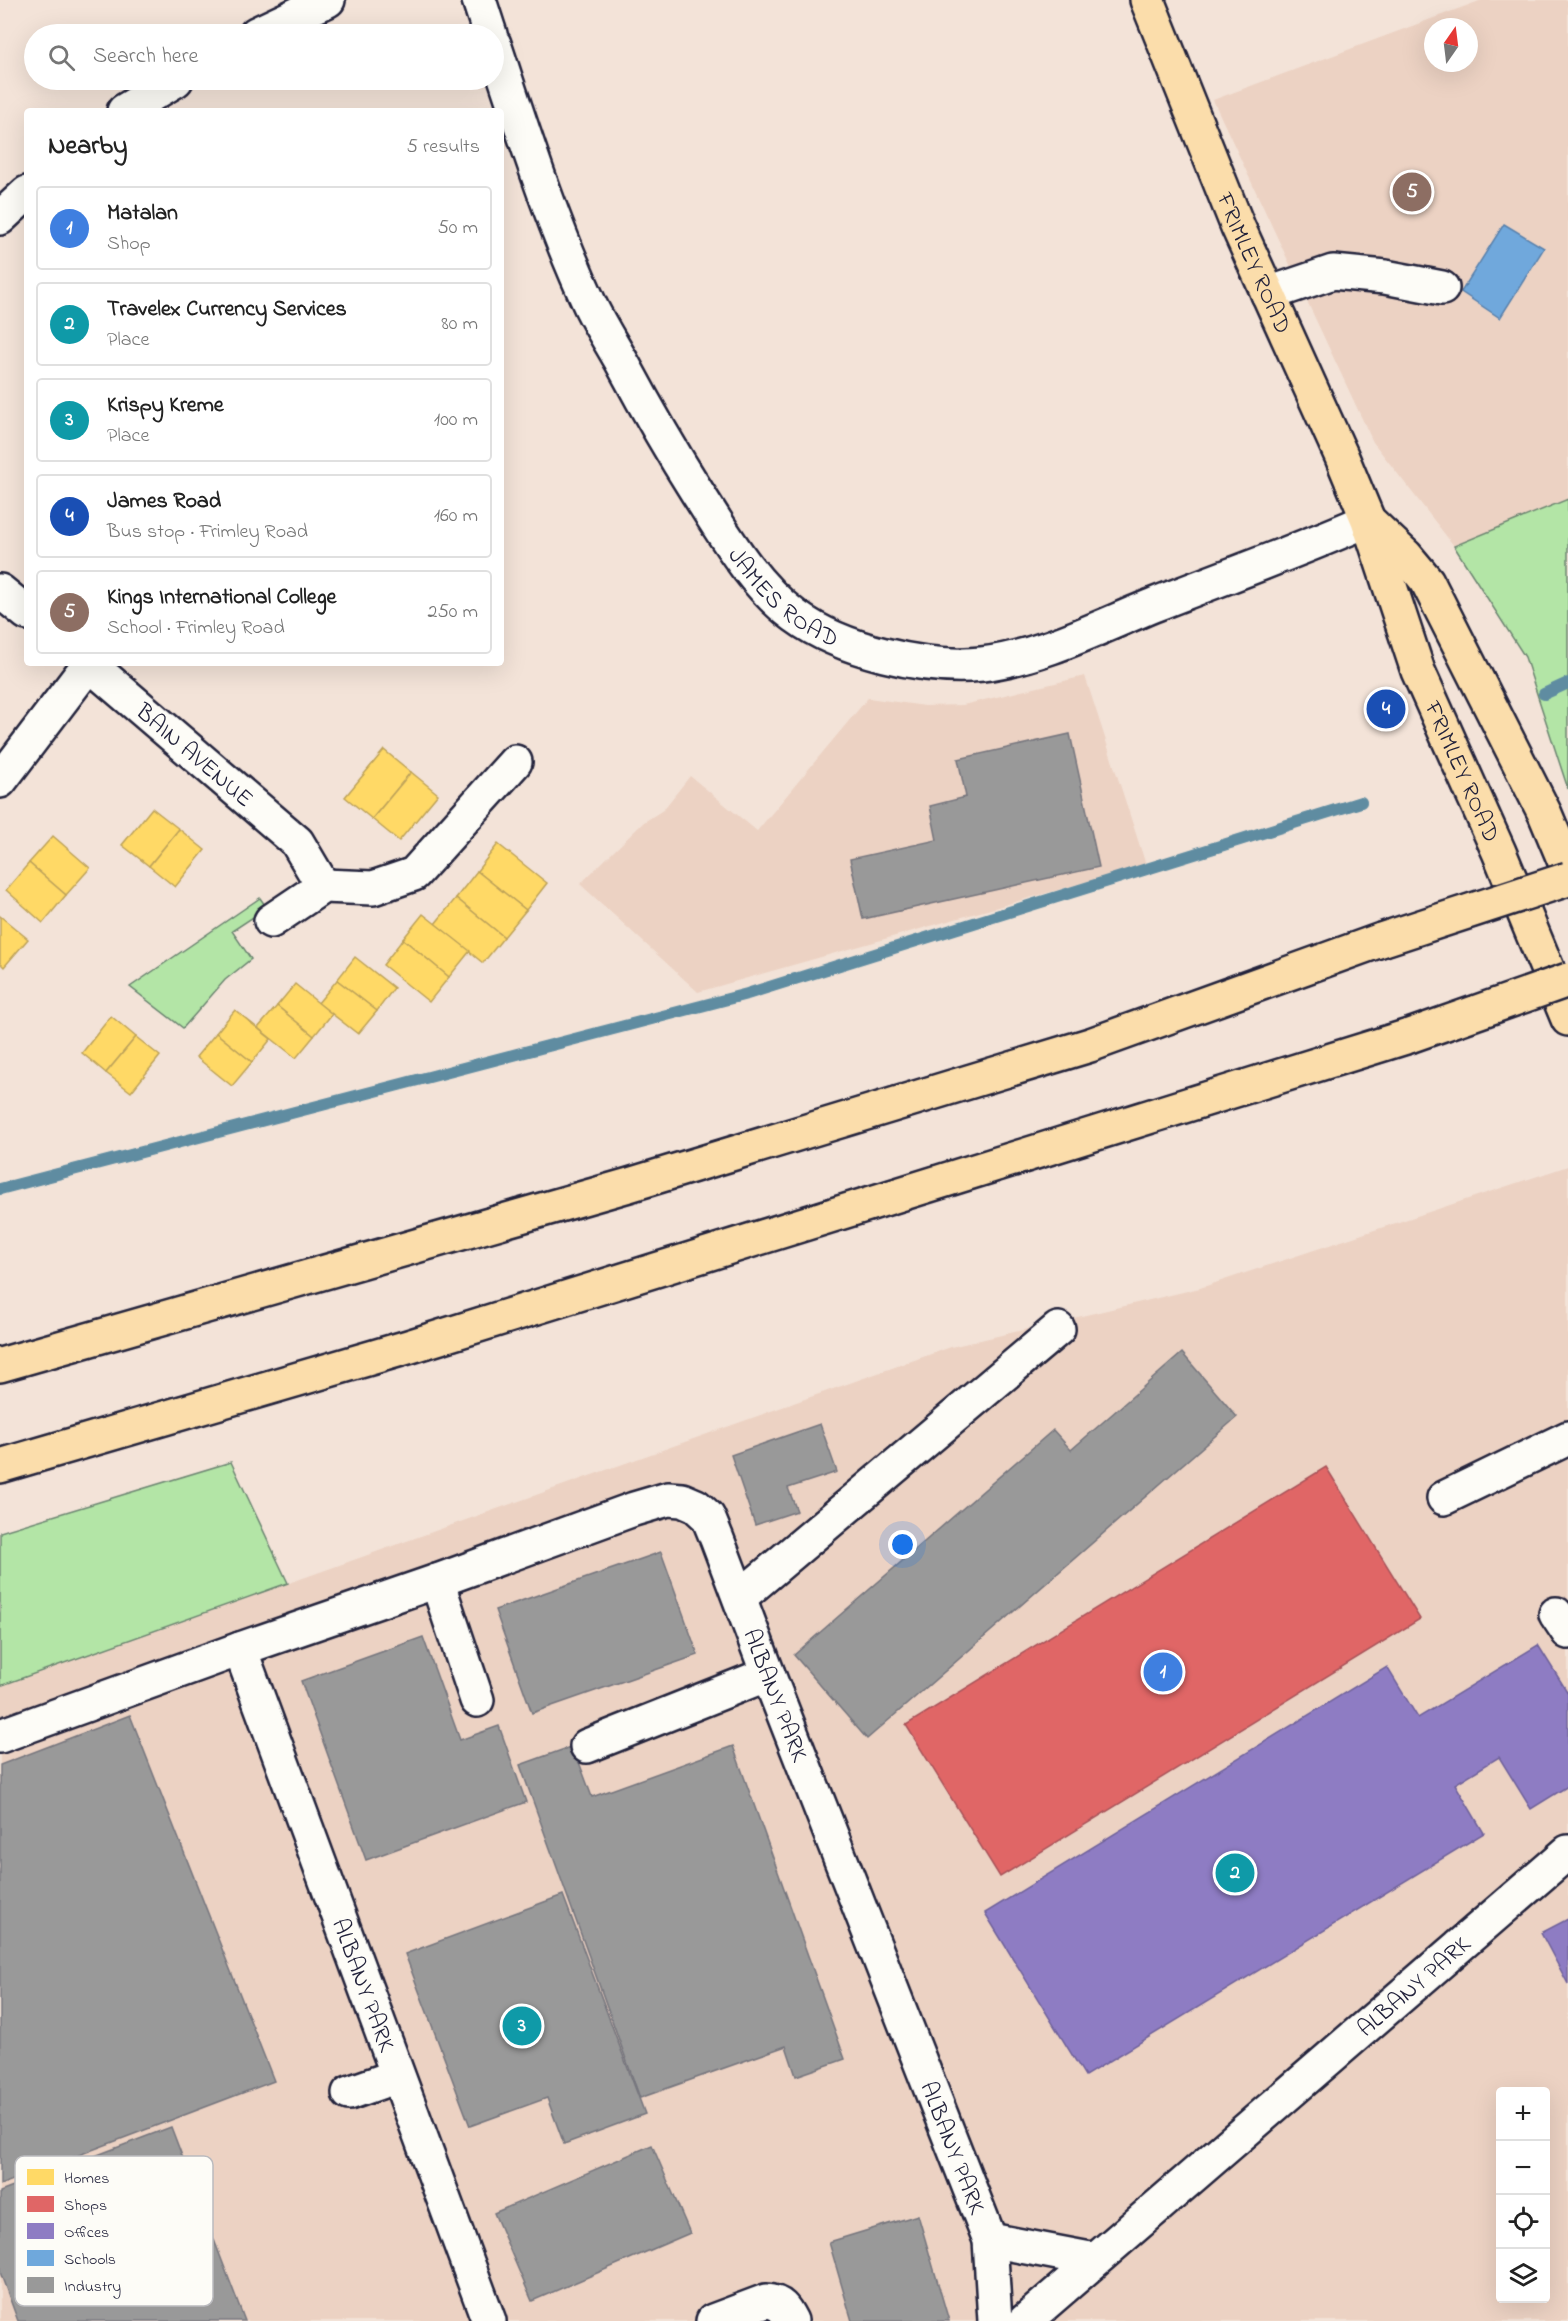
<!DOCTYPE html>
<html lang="en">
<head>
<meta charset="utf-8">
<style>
  :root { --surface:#fff; --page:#f2f2f2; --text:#222; --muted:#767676; --line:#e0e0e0; --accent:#2563eb }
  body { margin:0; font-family:"Indie Flower",sans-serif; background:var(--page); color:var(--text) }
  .controls { position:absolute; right:18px; bottom:18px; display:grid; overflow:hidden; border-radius:6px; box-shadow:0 6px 24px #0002 }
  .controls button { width:54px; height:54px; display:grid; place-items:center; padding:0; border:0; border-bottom:2px solid var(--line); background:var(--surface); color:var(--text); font:30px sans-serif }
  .compass { position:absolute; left:1424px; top:18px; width:54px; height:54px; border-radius:50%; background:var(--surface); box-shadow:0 6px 24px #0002; rotate:14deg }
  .you { position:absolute; left:903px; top:1545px; width:21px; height:21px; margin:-15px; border:4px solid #fff; border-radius:50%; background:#1a73e8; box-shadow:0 0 0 9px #1a73e833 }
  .badge { display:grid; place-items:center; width:39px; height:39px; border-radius:50%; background:var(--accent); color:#fff; font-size:20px; font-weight:700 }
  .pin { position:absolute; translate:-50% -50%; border:3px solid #fff; box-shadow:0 2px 6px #0006 }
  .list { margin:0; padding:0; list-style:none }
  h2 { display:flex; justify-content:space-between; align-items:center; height:78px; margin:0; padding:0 24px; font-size:26px }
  h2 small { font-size:20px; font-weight:400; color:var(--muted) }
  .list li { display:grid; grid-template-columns:39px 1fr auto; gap:18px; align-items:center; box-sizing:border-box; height:84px; margin:0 12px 12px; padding:0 12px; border:2px solid var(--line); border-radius:6px }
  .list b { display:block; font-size:22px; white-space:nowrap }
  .list p { margin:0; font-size:20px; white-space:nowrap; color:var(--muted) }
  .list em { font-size:20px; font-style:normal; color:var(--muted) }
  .icon { flex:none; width:33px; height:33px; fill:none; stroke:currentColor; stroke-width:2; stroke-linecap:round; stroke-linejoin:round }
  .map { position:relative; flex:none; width:1568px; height:2321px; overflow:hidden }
  .search { position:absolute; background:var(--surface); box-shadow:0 6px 24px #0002; left:24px; top:24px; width:480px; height:66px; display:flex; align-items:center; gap:15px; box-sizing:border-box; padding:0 21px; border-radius:33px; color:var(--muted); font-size:22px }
  .panel { position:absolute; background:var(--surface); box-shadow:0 6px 24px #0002; left:24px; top:108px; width:480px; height:558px; border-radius:6px }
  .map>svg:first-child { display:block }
  .built { fill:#ecd2c3; fill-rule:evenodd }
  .green { fill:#b3e5a6; stroke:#6a8470; stroke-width:1.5 }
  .homes { fill:#ffd966; stroke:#bda259; stroke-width:1.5 }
  .shops { fill:#e06666; stroke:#a75259; stroke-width:1.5 }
  .offices { fill:#8e7cc3; stroke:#6e619a; stroke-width:1.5 }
  .schools { fill:#6fa8dc; stroke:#5880ac; stroke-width:1.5 }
  .industry { fill:#999; stroke:#75757d; stroke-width:1.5 }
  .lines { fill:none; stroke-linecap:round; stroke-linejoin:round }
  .stream { stroke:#5e8ca1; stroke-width:12 }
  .minor-casing { stroke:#22223b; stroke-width:38 }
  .major-casing { stroke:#22223b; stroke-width:38 }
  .highway-casing { stroke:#22223b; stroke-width:38 }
  .minor { stroke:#fdfcf7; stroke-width:33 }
  .major { stroke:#fbddab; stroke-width:33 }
  .highway { stroke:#fbddab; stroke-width:33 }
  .highway-bridge-casing { stroke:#22223b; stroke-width:38; stroke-linecap:butt }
  .highway-bridge { stroke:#fbddab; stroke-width:33 }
  .labels { text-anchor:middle; stroke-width:6; stroke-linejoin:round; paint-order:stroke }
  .street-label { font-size:24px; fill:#22223b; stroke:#fdfcf7 }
  .key { fill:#fdfcf7; stroke:#bbbbbf; stroke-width:1.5 }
  .key-label { font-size:16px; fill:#22223b }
</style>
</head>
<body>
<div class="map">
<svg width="1568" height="2321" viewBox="0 0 1568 2321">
  <rect width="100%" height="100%" fill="#f3e3d8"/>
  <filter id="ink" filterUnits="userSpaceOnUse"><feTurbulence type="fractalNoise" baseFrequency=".0167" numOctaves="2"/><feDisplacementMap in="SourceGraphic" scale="12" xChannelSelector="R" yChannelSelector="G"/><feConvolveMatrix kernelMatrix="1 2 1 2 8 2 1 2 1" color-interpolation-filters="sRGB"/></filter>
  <g filter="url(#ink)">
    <g class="built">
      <path d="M1482,0H1568V499L1454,546L1373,442L1213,100ZM1433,27H1469V63H1433Z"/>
      <polygon points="1085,676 1146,865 698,992 580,884 644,822 663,810 690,776 757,831 868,698 925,706 963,705"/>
      <path d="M1568,1166V2321H0V1686L951,1347L1200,1288ZM1500,2092H1546V2298H1500Z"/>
    </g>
    <g class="green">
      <polygon points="1568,499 1568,789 1525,657 1454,546"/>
      <polygon points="260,898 267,908 232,931 251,959 225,980 183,1028 130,987"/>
      <polygon points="231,1462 288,1583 0,1686 0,1532"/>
    </g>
    <g class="homes">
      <polygon points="384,750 411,772 372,819 345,797"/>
      <polygon points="411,772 438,794 399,841 372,819"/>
      <polygon points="152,808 179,829 149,866 122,845"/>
      <polygon points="179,829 205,850 175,887 149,866"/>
      <polygon points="53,836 90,868 66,895 29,863"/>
      <polygon points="498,844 547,883 526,910 477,871"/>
      <polygon points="29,863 66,895 43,923 6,890"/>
      <polygon points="477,871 526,910 504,937 456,898"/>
      <polygon points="456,898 504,937 483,963 435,924"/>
      <polygon points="423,914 470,951 449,977 403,939"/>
      <polygon points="0,916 28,939 4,967 0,963"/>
      <polygon points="403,939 449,977 429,1002 383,965"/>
      <polygon points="355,957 394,988 377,1011 337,980"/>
      <polygon points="337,980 377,1011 358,1034 318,1003"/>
      <polygon points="295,984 332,1014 314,1036 277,1006"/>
      <polygon points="277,1006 314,1036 296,1058 258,1028"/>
      <polygon points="235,1010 271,1039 252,1062 216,1033"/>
      <polygon points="111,1016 136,1037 106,1073 82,1053"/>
      <polygon points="216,1033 252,1062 232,1086 196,1057"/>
      <polygon points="136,1037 160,1056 131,1092 106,1073"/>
    </g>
    <polygon class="shops" points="1326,1467 1420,1619 1000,1877 906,1725"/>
    <g class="offices">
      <polygon points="1538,1645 1568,1693 1568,1786 1531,1809 1499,1757 1455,1784 1484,1833 1085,2076 985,1913 1387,1667 1418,1718"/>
      <polygon points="1568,1919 1568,1984 1541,1933"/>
    </g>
    <polygon class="schools" points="1504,224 1544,248 1500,318 1461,292"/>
    <g class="industry">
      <polygon points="1070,734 1099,867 863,919 850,859 937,840 930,806 966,797 958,759"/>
      <polygon points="1182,1353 1237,1417 867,1739 794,1655 1053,1430 1071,1450"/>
      <polygon points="820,1424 837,1472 788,1488 797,1511 755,1525 731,1455"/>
      <polygon points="661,1552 698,1655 532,1713 495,1610"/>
      <polygon points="423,1637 460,1740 499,1726 526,1802 366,1860 301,1681"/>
      <polygon points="130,1715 274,2081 0,2185 0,1765"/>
      <polygon points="573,1746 592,1797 733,1746 845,2059 796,2076 786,2046 640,2098 520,1765"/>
      <polygon points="563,1895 645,2114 564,2144 547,2098 470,2126 405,1954"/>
      <polygon points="171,2127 245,2321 18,2321 0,2272 0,2192"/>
      <polygon points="652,2145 690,2233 532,2301 494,2213"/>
      <polygon points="918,2215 949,2321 852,2321 829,2242"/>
    </g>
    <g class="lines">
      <g class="stream">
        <polyline points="1544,694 1568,683"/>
        <polyline points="0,1189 747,994 1361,802"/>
      </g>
      <defs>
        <g id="minor">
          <polyline points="479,0 490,34"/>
          <polyline points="256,34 328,0"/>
          <path id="s1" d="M494,44C523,131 551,221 590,305C600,326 613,346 624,366C647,409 671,451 697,492C725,536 753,585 795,616C841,650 925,670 982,664C1042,657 1101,626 1156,604C1227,576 1298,551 1368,520"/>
          <polyline points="124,111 176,80"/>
          <polyline points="0,218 27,193"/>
          <polyline points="1268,294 1333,272 1385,277 1442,288"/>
          <polyline points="0,591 27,613"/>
          <path id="s2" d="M88,663L297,842L323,886"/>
          <polyline points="0,781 89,664"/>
          <polyline points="271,921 323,886 373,888 414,874 515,762"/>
          <polyline points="1444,1498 1568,1438"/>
          <polyline points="437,1581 477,1700"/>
          <polyline points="740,1597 1058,1329"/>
          <polyline points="1556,1614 1568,1632"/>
          <path id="s3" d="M240,1649L489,2321"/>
          <path id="s4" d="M0,1736L240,1649L437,1581L634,1509L668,1499L682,1500L696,1506L708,1517L717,1539L768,1674L990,2240L995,2321"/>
          <polyline points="587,1746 768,1674"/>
          <polyline points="349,2093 397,2076"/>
          <polyline points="990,2240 1095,2260"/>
          <path d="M713,2321L766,2301C781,2302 785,2309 791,2321"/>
          <path id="s5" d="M1025,2321L1568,1852"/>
        </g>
        <g id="major">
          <path id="s6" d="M1147,0L1238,227L1341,455L1368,520L1418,671L1499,852L1568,1019"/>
          <polyline points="1372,524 1406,556 1427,581 1545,814 1568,869"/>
        </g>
        <g id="highway">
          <polyline points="0,1365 629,1185 1090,1045 1381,940"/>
          <polyline points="0,1466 408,1347 1409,1036"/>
        </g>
      </defs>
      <use href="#minor" class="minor-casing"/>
      <use href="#major" class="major-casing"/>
      <use href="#highway" class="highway-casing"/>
      <use href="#minor" class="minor"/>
      <use href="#major" class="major"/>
      <use href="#highway" class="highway"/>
      <defs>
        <g id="highway-bridge">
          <polyline points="1381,940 1568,879"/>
          <polyline points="1409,1036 1568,980"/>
        </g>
      </defs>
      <use href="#highway-bridge" class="highway-bridge-casing"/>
      <use href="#highway-bridge" class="highway-bridge"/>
    </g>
  </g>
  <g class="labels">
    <g class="street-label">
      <text dy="8" stroke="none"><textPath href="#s6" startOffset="284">FRIMLEY ROAD</textPath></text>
      <text dy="8" stroke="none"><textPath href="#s1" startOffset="632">JAMES ROAD</textPath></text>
      <text dy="8" stroke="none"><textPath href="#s2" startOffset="141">BAIN AVENUE</textPath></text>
      <text dy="8" stroke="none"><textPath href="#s6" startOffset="834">FRIMLEY ROAD</textPath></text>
      <text dy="8" stroke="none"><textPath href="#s4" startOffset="945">ALBANY PARK</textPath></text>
      <text dy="8" stroke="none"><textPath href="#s3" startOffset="358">ALBANY PARK</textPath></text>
      <text dy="8" stroke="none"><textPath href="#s5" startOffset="513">ALBANY PARK</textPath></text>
      <text dy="8" stroke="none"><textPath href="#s4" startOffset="1431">ALBANY PARK</textPath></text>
    </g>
  </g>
  <rect x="15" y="2156" width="198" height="150" rx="9" class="key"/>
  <rect x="27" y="2169" width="27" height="16" fill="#ffd966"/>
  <rect x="27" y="2196" width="27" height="16" fill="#e06666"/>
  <rect x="27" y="2223" width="27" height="16" fill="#8e7cc3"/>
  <rect x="27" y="2250" width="27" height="16" fill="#6fa8dc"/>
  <rect x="27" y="2277" width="27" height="16" fill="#999"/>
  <g class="key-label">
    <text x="64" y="2183">Homes</text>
    <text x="64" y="2210">Shops</text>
    <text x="64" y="2237">Offices</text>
    <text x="64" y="2264">Schools</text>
    <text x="64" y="2291">Industry</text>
  </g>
</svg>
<div class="controls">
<button>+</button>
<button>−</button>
<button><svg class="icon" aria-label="locate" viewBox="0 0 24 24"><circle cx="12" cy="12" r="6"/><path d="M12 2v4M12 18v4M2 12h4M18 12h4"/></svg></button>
<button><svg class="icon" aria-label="layers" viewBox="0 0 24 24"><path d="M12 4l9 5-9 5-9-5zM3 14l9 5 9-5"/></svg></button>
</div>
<svg class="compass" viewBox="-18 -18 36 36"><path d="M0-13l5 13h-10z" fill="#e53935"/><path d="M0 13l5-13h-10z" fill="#767676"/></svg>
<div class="you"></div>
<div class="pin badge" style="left:1163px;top:1672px;background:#3f7fe0">1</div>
<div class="pin badge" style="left:1235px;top:1873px;background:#0f9aa8">2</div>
<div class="pin badge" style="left:522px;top:2026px;background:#0f9aa8">3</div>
<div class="pin badge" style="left:1386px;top:709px;background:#1a4fb4">4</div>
<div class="pin badge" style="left:1412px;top:192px;background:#8d6e63">5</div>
<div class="search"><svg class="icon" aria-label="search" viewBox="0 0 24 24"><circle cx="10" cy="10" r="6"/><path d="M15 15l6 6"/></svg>Search here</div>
<section class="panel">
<h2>Nearby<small>5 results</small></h2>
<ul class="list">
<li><span class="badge" style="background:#3f7fe0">1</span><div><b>Matalan</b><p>Shop</p></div><em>50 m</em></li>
<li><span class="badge" style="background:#0f9aa8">2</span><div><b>Travelex Currency Services</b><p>Place</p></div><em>80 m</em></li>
<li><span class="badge" style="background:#0f9aa8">3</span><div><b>Krispy Kreme</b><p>Place</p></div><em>100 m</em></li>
<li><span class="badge" style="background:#1a4fb4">4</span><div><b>James Road</b><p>Bus stop · Frimley Road</p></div><em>160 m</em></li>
<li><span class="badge" style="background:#8d6e63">5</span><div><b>Kings International College</b><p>School · Frimley Road</p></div><em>250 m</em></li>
</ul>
</section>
</div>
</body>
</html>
